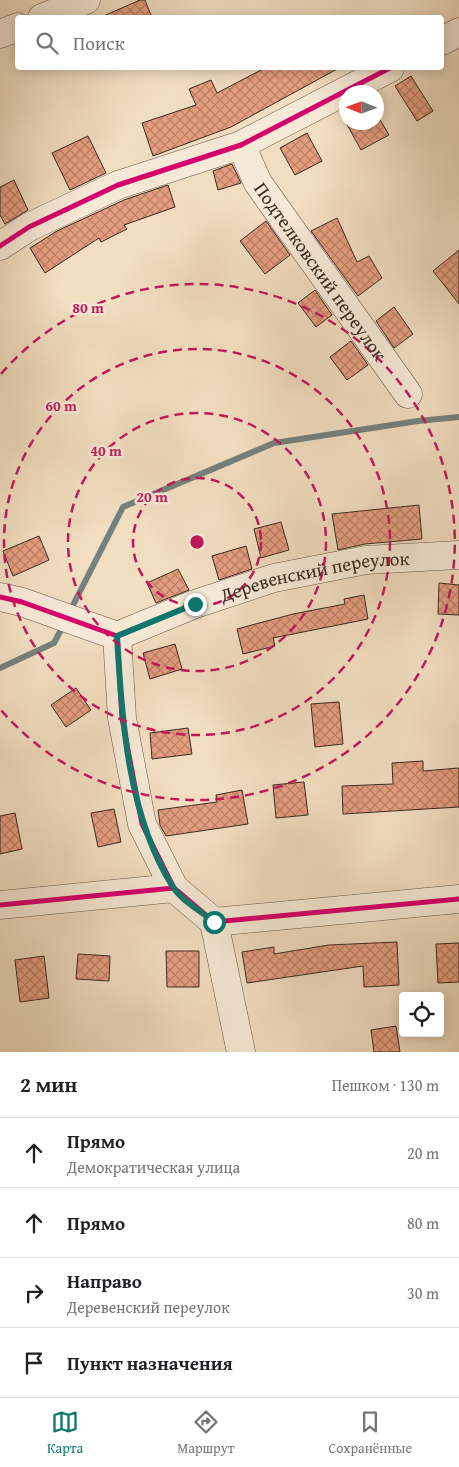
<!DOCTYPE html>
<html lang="ru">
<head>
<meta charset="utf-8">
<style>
  :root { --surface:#fff; --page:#f6f6f6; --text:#202124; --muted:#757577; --line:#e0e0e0; --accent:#0f766e }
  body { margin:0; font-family:"Gentium Book Plus",serif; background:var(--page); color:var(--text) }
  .controls { position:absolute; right:15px; bottom:15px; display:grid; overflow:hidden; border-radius:5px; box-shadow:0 2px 12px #0003 }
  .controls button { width:45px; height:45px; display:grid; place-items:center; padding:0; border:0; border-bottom:1px solid var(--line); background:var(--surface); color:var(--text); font:25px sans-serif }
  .compass { position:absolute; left:339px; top:85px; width:45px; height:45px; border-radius:50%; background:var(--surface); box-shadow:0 2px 12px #0003; rotate:271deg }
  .stop { position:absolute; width:15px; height:15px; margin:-11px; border:4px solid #0f766e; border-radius:50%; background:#fff }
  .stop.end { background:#0f766e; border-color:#fff; box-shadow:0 1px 5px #0008 }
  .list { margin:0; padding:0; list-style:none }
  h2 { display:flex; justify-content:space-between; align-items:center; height:65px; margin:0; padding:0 20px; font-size:21px }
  h2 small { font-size:16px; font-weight:400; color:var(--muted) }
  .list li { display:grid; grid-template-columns:32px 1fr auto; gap:15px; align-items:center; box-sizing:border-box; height:70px; padding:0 20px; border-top:1px solid var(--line) }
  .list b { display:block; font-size:19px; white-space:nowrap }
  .list p { margin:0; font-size:16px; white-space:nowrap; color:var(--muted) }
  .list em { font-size:16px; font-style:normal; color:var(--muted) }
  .icon { flex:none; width:28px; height:28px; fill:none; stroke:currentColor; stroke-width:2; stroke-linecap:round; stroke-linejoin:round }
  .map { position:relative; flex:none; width:459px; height:1052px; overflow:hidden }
  .search { position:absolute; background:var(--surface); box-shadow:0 2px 12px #0003; left:15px; right:15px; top:15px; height:55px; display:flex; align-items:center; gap:12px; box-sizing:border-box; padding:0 18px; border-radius:5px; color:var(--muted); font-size:19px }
  .sheet { height:345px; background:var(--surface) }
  nav { display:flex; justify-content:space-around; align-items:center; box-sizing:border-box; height:70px; border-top:1px solid var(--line); background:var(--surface); font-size:14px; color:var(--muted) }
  nav a { display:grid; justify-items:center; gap:2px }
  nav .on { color:var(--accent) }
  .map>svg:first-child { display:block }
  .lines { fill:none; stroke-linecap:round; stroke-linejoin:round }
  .stream { stroke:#75817d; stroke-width:6 }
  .building { fill:url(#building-cross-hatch); stroke:#3a2c21 }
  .minor-casing { stroke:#685849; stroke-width:29 }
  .minor { stroke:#f6e9d6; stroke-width:28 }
  .cycleway-casing { stroke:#f6e9d6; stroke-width:8 }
  .cycleway { stroke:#d6006c; stroke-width:5 }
  .route { stroke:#0f766e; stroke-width:6 }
  .ring { fill:none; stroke:#c2185b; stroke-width:2.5; stroke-dasharray:9 6 }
  .labels { text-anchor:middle; stroke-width:5; stroke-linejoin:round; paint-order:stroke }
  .street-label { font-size:19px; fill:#3a2c21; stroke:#f6e9d6 }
  .centre { fill:#c2185b; stroke:#f6e9d6; stroke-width:2.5 }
  .ring-label { font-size:15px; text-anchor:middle; font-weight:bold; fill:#c2185b; stroke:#f6e9d6; stroke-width:5; stroke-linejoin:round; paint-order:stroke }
</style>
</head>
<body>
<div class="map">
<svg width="459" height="1052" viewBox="0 0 459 1052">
  <defs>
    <pattern id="building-cross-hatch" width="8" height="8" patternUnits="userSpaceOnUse" patternTransform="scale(1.25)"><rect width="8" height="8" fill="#e59d80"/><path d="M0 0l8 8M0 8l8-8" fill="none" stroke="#bb8068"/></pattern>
  </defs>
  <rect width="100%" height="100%" fill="#f1ddc0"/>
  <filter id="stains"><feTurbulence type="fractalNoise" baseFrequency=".004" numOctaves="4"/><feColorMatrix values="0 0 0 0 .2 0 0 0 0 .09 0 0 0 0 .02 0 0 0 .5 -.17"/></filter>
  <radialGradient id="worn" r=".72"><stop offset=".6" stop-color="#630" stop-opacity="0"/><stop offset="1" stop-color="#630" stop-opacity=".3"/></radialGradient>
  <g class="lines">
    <g class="stream">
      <polyline points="69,613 123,507 274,443 418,421 459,417"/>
      <polyline points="0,668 54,643 64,624"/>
    </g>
  </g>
  <g class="building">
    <polygon points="140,0 145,0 152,18 99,18"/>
    <polygon points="265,68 339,68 231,127 153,156 142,123 196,105 189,89 211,80 217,93"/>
    <polygon points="411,76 433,111 417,121 395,86"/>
    <polygon points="376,113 389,135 361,150 344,119 346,118 346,122 376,122"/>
    <polygon points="307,133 322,161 295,175 280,148"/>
    <polygon points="88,136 106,173 70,190 52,153"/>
    <polygon points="232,164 241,183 218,190 213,171"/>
    <polygon points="14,180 28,210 5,224 0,215 0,187"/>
    <polygon points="168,185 175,207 124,225 127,229 101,242 99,238 45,273 30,248 57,231 124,200"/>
    <polygon points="337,218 357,262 369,256 382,278 358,296 311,231"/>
    <polygon points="266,221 290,255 265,274 240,241"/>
    <polygon points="459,250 459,304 433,271"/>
    <polygon points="315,290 332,315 316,327 298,303"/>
    <polygon points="394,307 413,334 394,348 376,321"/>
    <polygon points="351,341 368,365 347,380 330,357"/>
    <polygon points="419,505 422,539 365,544 338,550 332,514"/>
    <polygon points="281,522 289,550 261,558 254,529"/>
    <polygon points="39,536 49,560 13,576 3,551"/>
    <polygon points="246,546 252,569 219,580 212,556"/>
    <polygon points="178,569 189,590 156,603 147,583"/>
    <polygon points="439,583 459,585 459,615 438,614"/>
    <polygon points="364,595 368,619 273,638 275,646 243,654 237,629 293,614 345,604 344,599"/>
    <polygon points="175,644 182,669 150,679 143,653"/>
    <polygon points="76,688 91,710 66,727 51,705"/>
    <polygon points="339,702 343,744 315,747 311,704"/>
    <polygon points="188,728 192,754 152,759 150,733"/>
    <polygon points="423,761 423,771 459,768 459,807 343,814 342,786 393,784 392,763"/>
    <polygon points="304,782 308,815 276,818 273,785"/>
    <polygon points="242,790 248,824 166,836 160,825 158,810 217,802 216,795"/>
    <polygon points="114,809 121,842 98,847 91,813"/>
    <polygon points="15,813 22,849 0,854 0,816"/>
    <polygon points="397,942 399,985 364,987 363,966 247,983 242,952 274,947 274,954 329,945"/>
    <polygon points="459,943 459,982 438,983 436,944"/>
    <polygon points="166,951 199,951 199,987 167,987"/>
    <polygon points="78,954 110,956 109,981 76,979"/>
    <polygon points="44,956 49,998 20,1002 15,960"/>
    <polygon points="396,1026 400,1052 374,1052 371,1030"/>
  </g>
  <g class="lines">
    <defs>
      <g id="minor">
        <polyline points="42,18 86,0"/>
        <polyline points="0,34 18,27"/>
        <polyline points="442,41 459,32"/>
        <path id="s1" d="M241,145L258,183L408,394"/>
        <polyline points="0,246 29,227 118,185 241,145 390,68"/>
        <polyline points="0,597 22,602 117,636 122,718 142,824 174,888"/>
        <path id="s2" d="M117,636L195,604L274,578L366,560L459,555"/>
        <polyline points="0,905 174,888 214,922 459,899"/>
        <polyline points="214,922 241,1052"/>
      </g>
    </defs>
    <use href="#minor" class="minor-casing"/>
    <use href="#minor" class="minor"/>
    <defs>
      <g id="cycleway">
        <polyline points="0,246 29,227 118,185 241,145 390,68"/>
        <polyline points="0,597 22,602 117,636 122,718 142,824 174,888"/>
        <polyline points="0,905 174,888 214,922 459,899"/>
      </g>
    </defs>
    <use href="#cycleway" class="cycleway-casing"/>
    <use href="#cycleway" class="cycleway"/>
  </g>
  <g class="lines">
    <path class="route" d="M195,604L117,636C122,718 127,815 173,887C181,900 201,911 214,922"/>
  </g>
  <g class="ring">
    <circle cx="197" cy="542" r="64"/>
    <circle cx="197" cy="542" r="129"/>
    <circle cx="197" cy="542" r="193"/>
    <path d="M1 374A258 258 0 1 1 1 710"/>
  </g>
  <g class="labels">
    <g class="street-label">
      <text dy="7" stroke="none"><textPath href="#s1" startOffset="150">Подтелковский переулок</textPath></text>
      <text dy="7" stroke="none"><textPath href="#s2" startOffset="208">Деревенский переулок</textPath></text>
    </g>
  </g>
  <circle cx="197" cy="542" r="8" class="centre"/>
  <g class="ring-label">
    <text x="88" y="313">80 m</text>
    <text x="61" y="411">60 m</text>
    <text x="106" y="456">40 m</text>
    <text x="152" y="502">20 m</text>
  </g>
  <rect width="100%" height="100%" filter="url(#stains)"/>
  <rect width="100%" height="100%" fill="url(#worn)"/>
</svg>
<div class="controls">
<button><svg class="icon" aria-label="locate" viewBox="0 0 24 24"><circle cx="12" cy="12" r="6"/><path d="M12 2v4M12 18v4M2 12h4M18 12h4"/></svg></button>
</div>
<svg class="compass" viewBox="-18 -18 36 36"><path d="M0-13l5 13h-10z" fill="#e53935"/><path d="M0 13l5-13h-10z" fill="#757577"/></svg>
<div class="stop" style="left:214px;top:922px"></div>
<div class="stop end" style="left:195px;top:604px"></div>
<div class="search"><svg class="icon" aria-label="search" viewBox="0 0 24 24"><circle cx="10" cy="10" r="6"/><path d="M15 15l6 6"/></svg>Поиск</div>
</div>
<section class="sheet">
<h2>2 мин<small>Пешком · 130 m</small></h2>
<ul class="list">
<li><svg class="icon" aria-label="ahead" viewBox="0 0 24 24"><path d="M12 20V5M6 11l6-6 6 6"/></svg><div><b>Прямо</b><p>Демократическая улица</p></div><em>20 m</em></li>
<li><svg class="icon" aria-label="ahead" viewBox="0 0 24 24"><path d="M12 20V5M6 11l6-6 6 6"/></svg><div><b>Прямо</b></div><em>80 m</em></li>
<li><svg class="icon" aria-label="right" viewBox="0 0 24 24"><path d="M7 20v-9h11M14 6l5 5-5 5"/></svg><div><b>Направо</b><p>Деревенский переулок</p></div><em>30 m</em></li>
<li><svg class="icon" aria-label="arrive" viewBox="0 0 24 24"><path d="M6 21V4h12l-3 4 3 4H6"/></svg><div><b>Пункт назначения</b></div></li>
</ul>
</section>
<nav>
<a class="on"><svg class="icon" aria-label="map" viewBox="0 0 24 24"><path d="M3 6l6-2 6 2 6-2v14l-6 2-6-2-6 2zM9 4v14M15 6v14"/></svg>Карта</a>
<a><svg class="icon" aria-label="directions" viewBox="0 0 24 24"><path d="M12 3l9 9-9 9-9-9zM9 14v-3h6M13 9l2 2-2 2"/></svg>Маршрут</a>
<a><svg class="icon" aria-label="saved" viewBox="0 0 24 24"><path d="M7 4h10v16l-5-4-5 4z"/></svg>Сохранённые</a>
</nav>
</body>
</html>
